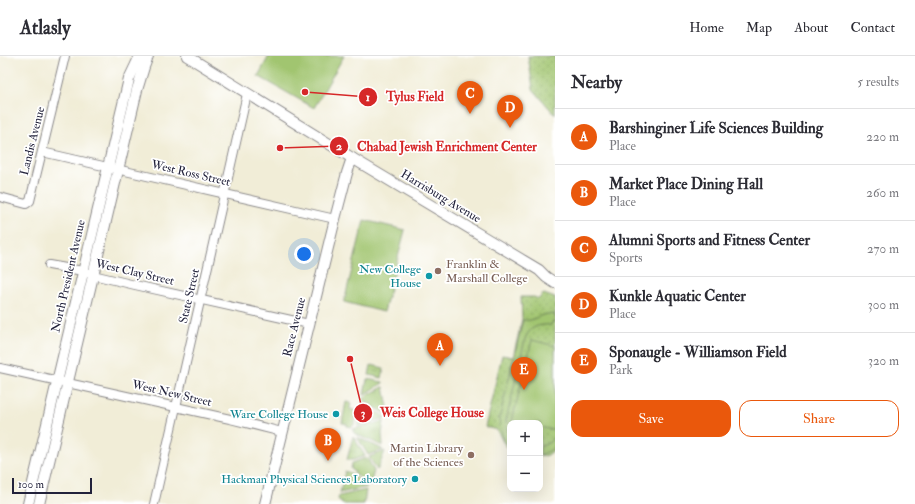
<!DOCTYPE html>
<html lang="en">
<head>
<meta charset="utf-8">
<style>
  :root { --surface:#fff; --page:#f7f7f7; --text:#2b2b33; --muted:#7c7c81; --line:#e1e1e2; --accent:#ea580c }
  body { margin:0; font-family:"IM FELL Double Pica",serif; background:var(--page); color:var(--text) }
  .controls { position:absolute; right:12px; bottom:12px; display:grid; overflow:hidden; border-radius:8px; box-shadow:0 4px 16px #0002 }
  .controls button { width:36px; height:36px; display:grid; place-items:center; padding:0; border:0; border-bottom:1px solid var(--line); background:var(--surface); color:var(--text); font:20px sans-serif }
  .scale { position:absolute; left:12px; bottom:10px; width:80px; box-sizing:border-box; padding-left:4px; border:2px solid #22223b; border-top:0; font-size:11px; line-height:14px; white-space:nowrap; color:#22223b; -webkit-text-stroke:3px #fff; paint-order:stroke }
  .you { position:absolute; left:304px; top:198px; width:14px; height:14px; margin:-10px; border:3px solid #fff; border-radius:50%; background:#1a73e8; box-shadow:0 0 0 6px #1a73e833 }
  .badge { display:grid; place-items:center; width:26px; height:26px; border-radius:50%; background:var(--accent); color:#fff; font-size:13px; font-weight:700 }
  .pin { position:absolute; translate:-50% -33px; filter:drop-shadow(0 1px 2px #0008) }
  .pin::after { content:''; position:absolute; top:21px; width:14px; height:12px; background:inherit; clip-path:polygon(0 0,100% 0,50% 100%) }
  .list { margin:0; padding:0; list-style:none }
  h2 { display:flex; justify-content:space-between; align-items:center; height:52px; margin:0; padding:0 16px; font-size:17px }
  h2 small { font-size:13px; font-weight:400; color:var(--muted) }
  .list li { display:grid; grid-template-columns:26px 1fr auto; gap:12px; align-items:center; box-sizing:border-box; height:56px; padding:0 16px; border-top:1px solid var(--line) }
  .list b { display:block; font-size:15px; white-space:nowrap }
  .list p { margin:0; font-size:13px; white-space:nowrap; color:var(--muted) }
  .list em { font-size:13px; font-style:normal; color:var(--muted) }
  .actions { display:flex; gap:8px; padding:12px 16px }
  .actions a { flex:1; padding:9px 0; border:1px solid var(--accent); border-radius:12px; text-align:center; font-size:14px; color:var(--accent) }
  .actions .main { background:var(--accent); color:#fff }
  .map { position:relative; flex:none; width:555px; height:448px; overflow:hidden }
  header { display:flex; align-items:center; gap:24px; box-sizing:border-box; height:56px; padding:0 20px; background:var(--surface); border-bottom:1px solid var(--line) }
  header strong { font-size:19px }
  nav { display:flex; gap:22px; margin-inline-start:auto; font-size:14px }
  main { display:flex }
  aside { flex:1; background:var(--surface) }
  .map>svg:first-child { display:block }
  .grass { fill:url(#grass-tufts); stroke:#627455 }
  .park { fill:url(#park-dots); stroke:#627455 }
  .pitch { fill:#a1c56f; stroke:#627455 }
  .lines { fill:none; stroke-linecap:round; stroke-linejoin:round }
  .minor-casing { stroke:#8a8889; stroke-width:10 }
  .major-casing { stroke:#8a8889; stroke-width:12 }
  .minor { stroke:#fff; stroke-width:8 }
  .major { stroke:#fff; stroke-width:10 }
  .education-dot { fill:#8d6e63; stroke:#fff; stroke-width:1.5 }
  .culture-dot { fill:#0f9aa8; stroke:#fff; stroke-width:1.5 }
  .labels { text-anchor:middle; stroke-width:3.5; stroke-linejoin:round; paint-order:stroke }
  .street-label { font-size:12px; fill:#22223b; stroke:#fff }
  .education-label { font-size:12px; fill:#785e54; stroke:#fff; text-anchor:start }
  .culture-label { font-size:12px; fill:#0d838f; stroke:#fff; text-anchor:end }
  .leader { fill:none; stroke:#d62828; stroke-width:1.5 }
  .callout-dot { fill:#d62828; stroke:#fff; stroke-width:1.5 }
  .mark-label { font-size:12px; text-anchor:middle; font-weight:bold; fill:#fff }
  .callout-label { font-size:13px; text-anchor:middle; font-weight:bold; fill:#d62828; stroke:#fff; stroke-width:3.5; stroke-linejoin:round; paint-order:stroke }
</style>
</head>
<body>
<header>
<strong>Atlasly</strong>
<nav><a>Home</a><a>Map</a><a>About</a><a>Contact</a></nav>
</header>
<main>
<div class="map">
<svg width="555" height="448" viewBox="0 0 555 448">
  <defs>
    <pattern id="grass-tufts" width="24" height="20" patternUnits="userSpaceOnUse"><rect width="24" height="20" fill="#a1c56f"/><path d="M3 7l-1-3M5 7V3M7 7l1-3M15 17l-1-3M17 17v-4M19 17l1-3" fill="none" stroke="#8aa961"/></pattern>
    <pattern id="park-dots" width="8" height="8" patternUnits="userSpaceOnUse"><rect width="8" height="8" fill="#a1c56f"/><path d="M2 2h.1M6 6h.1" fill="none" stroke="#8aa961" stroke-width="1.8" stroke-linecap="round"/></pattern>
  </defs>
  <rect width="100%" height="100%" fill="#fff"/>
  <filter id="ink" filterUnits="userSpaceOnUse"><feTurbulence type="fractalNoise" baseFrequency=".025" numOctaves="2"/><feDisplacementMap in="SourceGraphic" scale="8" xChannelSelector="R" yChannelSelector="G"/><feConvolveMatrix kernelMatrix="1 2 1 2 8 2 1 2 1" color-interpolation-filters="sRGB"/></filter>
  <filter id="wash" filterUnits="userSpaceOnUse"><feTurbulence type="fractalNoise" baseFrequency=".012" numOctaves="4" result="noise"/><feDisplacementMap in="SourceGraphic" scale="16" xChannelSelector="R" yChannelSelector="G"/><feGaussianBlur stdDeviation="0.9" result="paint"/><feColorMatrix in="noise" values="0 0 0 0 0 0 0 0 0 0 0 0 0 0 0 0 0 1.4 0 .05"/><feComposite in="paint" operator="in"/></filter>
  <g filter="url(#wash)">
    <rect width="100%" height="100%" fill="#f1edd7"/>
    <g class="grass">
      <polygon points="371,309 384,312 382,322 369,319"/>
      <polygon points="367,323 383,326 383,327 364,339"/>
      <polygon points="383,331 384,331 388,351 386,358 363,344 366,340"/>
      <polygon points="346,346 351,347 350,353 358,355 355,367 352,371 347,370 347,368 342,367"/>
      <polygon points="362,347 385,361 385,362 358,370"/>
      <polygon points="384,365 382,378 383,390 355,378 353,376 353,373"/>
      <polygon points="353,380 365,400 353,404 347,404"/>
      <polygon points="357,381 382,393 383,394 368,399"/>
      <polygon points="385,395 378,413 377,414 369,401"/>
      <polygon points="365,402 368,403 374,415 370,429 367,429 351,413 352,407"/>
      <polygon points="345,415 351,417 367,431 340,437"/>
      <polygon points="366,434 364,448 342,448 338,443 339,440"/>
    </g>
    <g class="park">
      <polygon points="528,0 555,0 555,59 533,33"/>
      <polygon points="544,238 555,242 555,393 548,399 540,401 540,367 510,367 510,395 503,386 497,374 485,371 502,299 513,301 522,263 521,241 534,241 539,243 541,240"/>
    </g>
    <g class="pitch">
      <polygon points="269,0 344,0 314,52 258,20"/>
      <polygon points="364,164 405,174 384,256 344,246"/>
      <path d="M549,258L555,259V266H552L551,269C539,268 529,271 525,283L506,365L507,373L510,380V392L502,379L499,364L523,264C535,266 536,259 549,258Z"/>
      <polygon points="532,284 555,290 555,366 553,374 540,371 540,367 520,367 512,365"/>
      <polygon points="555,379 555,390 549,395 540,399 540,391 550,386"/>
    </g>
  </g>
  <g filter="url(#ink)">
    <g class="lines">
      <defs>
        <g id="minor">
          <polyline points="42,96 335,163"/>
          <polyline points="0,141 26,148 30,145 65,0"/>
          <polyline points="49,209 83,215 93,219 135,229 309,268"/>
          <polyline points="0,312 230,363 282,376"/>
          <polyline points="154,448 247,38"/>
        </g>
        <g id="major">
          <polyline points="187,0 352,102 539,214 546,221 555,227"/>
          <polyline points="28,448 129,23 140,0"/>
          <polyline points="39,448 137,34 144,11 148,0"/>
          <polyline points="265,448 335,163 347,117 352,102"/>
        </g>
      </defs>
      <use href="#minor" class="minor-casing"/>
      <use href="#major" class="major-casing"/>
      <use href="#minor" class="minor"/>
      <use href="#major" class="major"/>
    </g>
  </g>
  <g class="education-dot">
    <circle cx="438" cy="215" r="4"/>
    <circle cx="471" cy="399" r="4"/>
  </g>
  <g class="culture-dot">
    <circle cx="429" cy="220" r="4"/>
    <circle cx="336" cy="358" r="4"/>
    <circle cx="415" cy="423" r="4"/>
  </g>
  <g class="labels">
    <g class="street-label">
      <text transform="translate(32 85) rotate(-76)" y="4">Landis Avenue</text>
      <text transform="translate(191 117) rotate(13)" y="4">West Ross Street</text>
      <text transform="translate(441 140) rotate(31)" y="4">Harrisburg Avenue</text>
      <text transform="translate(135 216) rotate(13)" y="4">West Clay Street</text>
      <text transform="translate(68 220) rotate(-77)" y="4">North President Avenue</text>
      <text transform="translate(189 240) rotate(-77)" y="4">State Street</text>
      <text transform="translate(294 271) rotate(-76)" y="4">Race Avenue</text>
      <text transform="translate(172 337) rotate(13)" y="4">West New Street</text>
    </g>
    <g class="education-label">
      <text x="446" y="212">Franklin &amp;<tspan x="446" dy="14">Marshall College</tspan></text>
      <text x="463" y="396" text-anchor="end">Martin Library<tspan x="463" dy="14">of the Sciences</tspan></text>
    </g>
    <g class="culture-label">
      <text x="421" y="217">New College<tspan x="421" dy="14">House</tspan></text>
      <text x="328" y="362">Ware College House</text>
      <text x="407" y="427">Hackman Physical Sciences Laboratory</text>
    </g>
  </g>
  <path class="leader" d="M305 36L368 41M280 92L339 90M350 303L363 357"/>
  <g class="callout-dot">
    <circle cx="305" cy="36" r="4"/>
    <circle cx="280" cy="92" r="4"/>
    <circle cx="350" cy="303" r="4"/>
    <circle cx="368" cy="41" r="10"/>
    <circle cx="339" cy="90" r="10"/>
    <circle cx="363" cy="357" r="10"/>
  </g>
  <g class="mark-label">
    <text x="368" y="45">1</text>
    <text x="339" y="94">2</text>
    <text x="363" y="361">3</text>
  </g>
  <g class="callout-label">
    <text x="415" y="45">Tylus Field</text>
    <text x="447" y="95">Chabad Jewish Enrichment Center</text>
    <text x="432" y="361">Weis College House</text>
  </g>
</svg>
<div class="controls">
<button>+</button>
<button>−</button>
</div>
<div class="scale">100 m</div>
<div class="you"></div>
<div class="pin badge" style="left:440px;top:310px">A</div>
<div class="pin badge" style="left:328px;top:405px">B</div>
<div class="pin badge" style="left:470px;top:58px">C</div>
<div class="pin badge" style="left:510px;top:72px">D</div>
<div class="pin badge" style="left:524px;top:334px">E</div>
</div>
<aside>
<h2>Nearby<small>5 results</small></h2>
<ul class="list">
<li><span class="badge">A</span><div><b>Barshinginer Life Sciences Building</b><p>Place</p></div><em>220 m</em></li>
<li><span class="badge">B</span><div><b>Market Place Dining Hall</b><p>Place</p></div><em>260 m</em></li>
<li><span class="badge">C</span><div><b>Alumni Sports and Fitness Center</b><p>Sports</p></div><em>270 m</em></li>
<li><span class="badge">D</span><div><b>Kunkle Aquatic Center</b><p>Place</p></div><em>300 m</em></li>
<li><span class="badge">E</span><div><b>Sponaugle - Williamson Field</b><p>Park</p></div><em>320 m</em></li>
</ul>
<div class="actions"><a class="main">Save</a><a>Share</a></div>
</aside>
</main>
</body>
</html>
